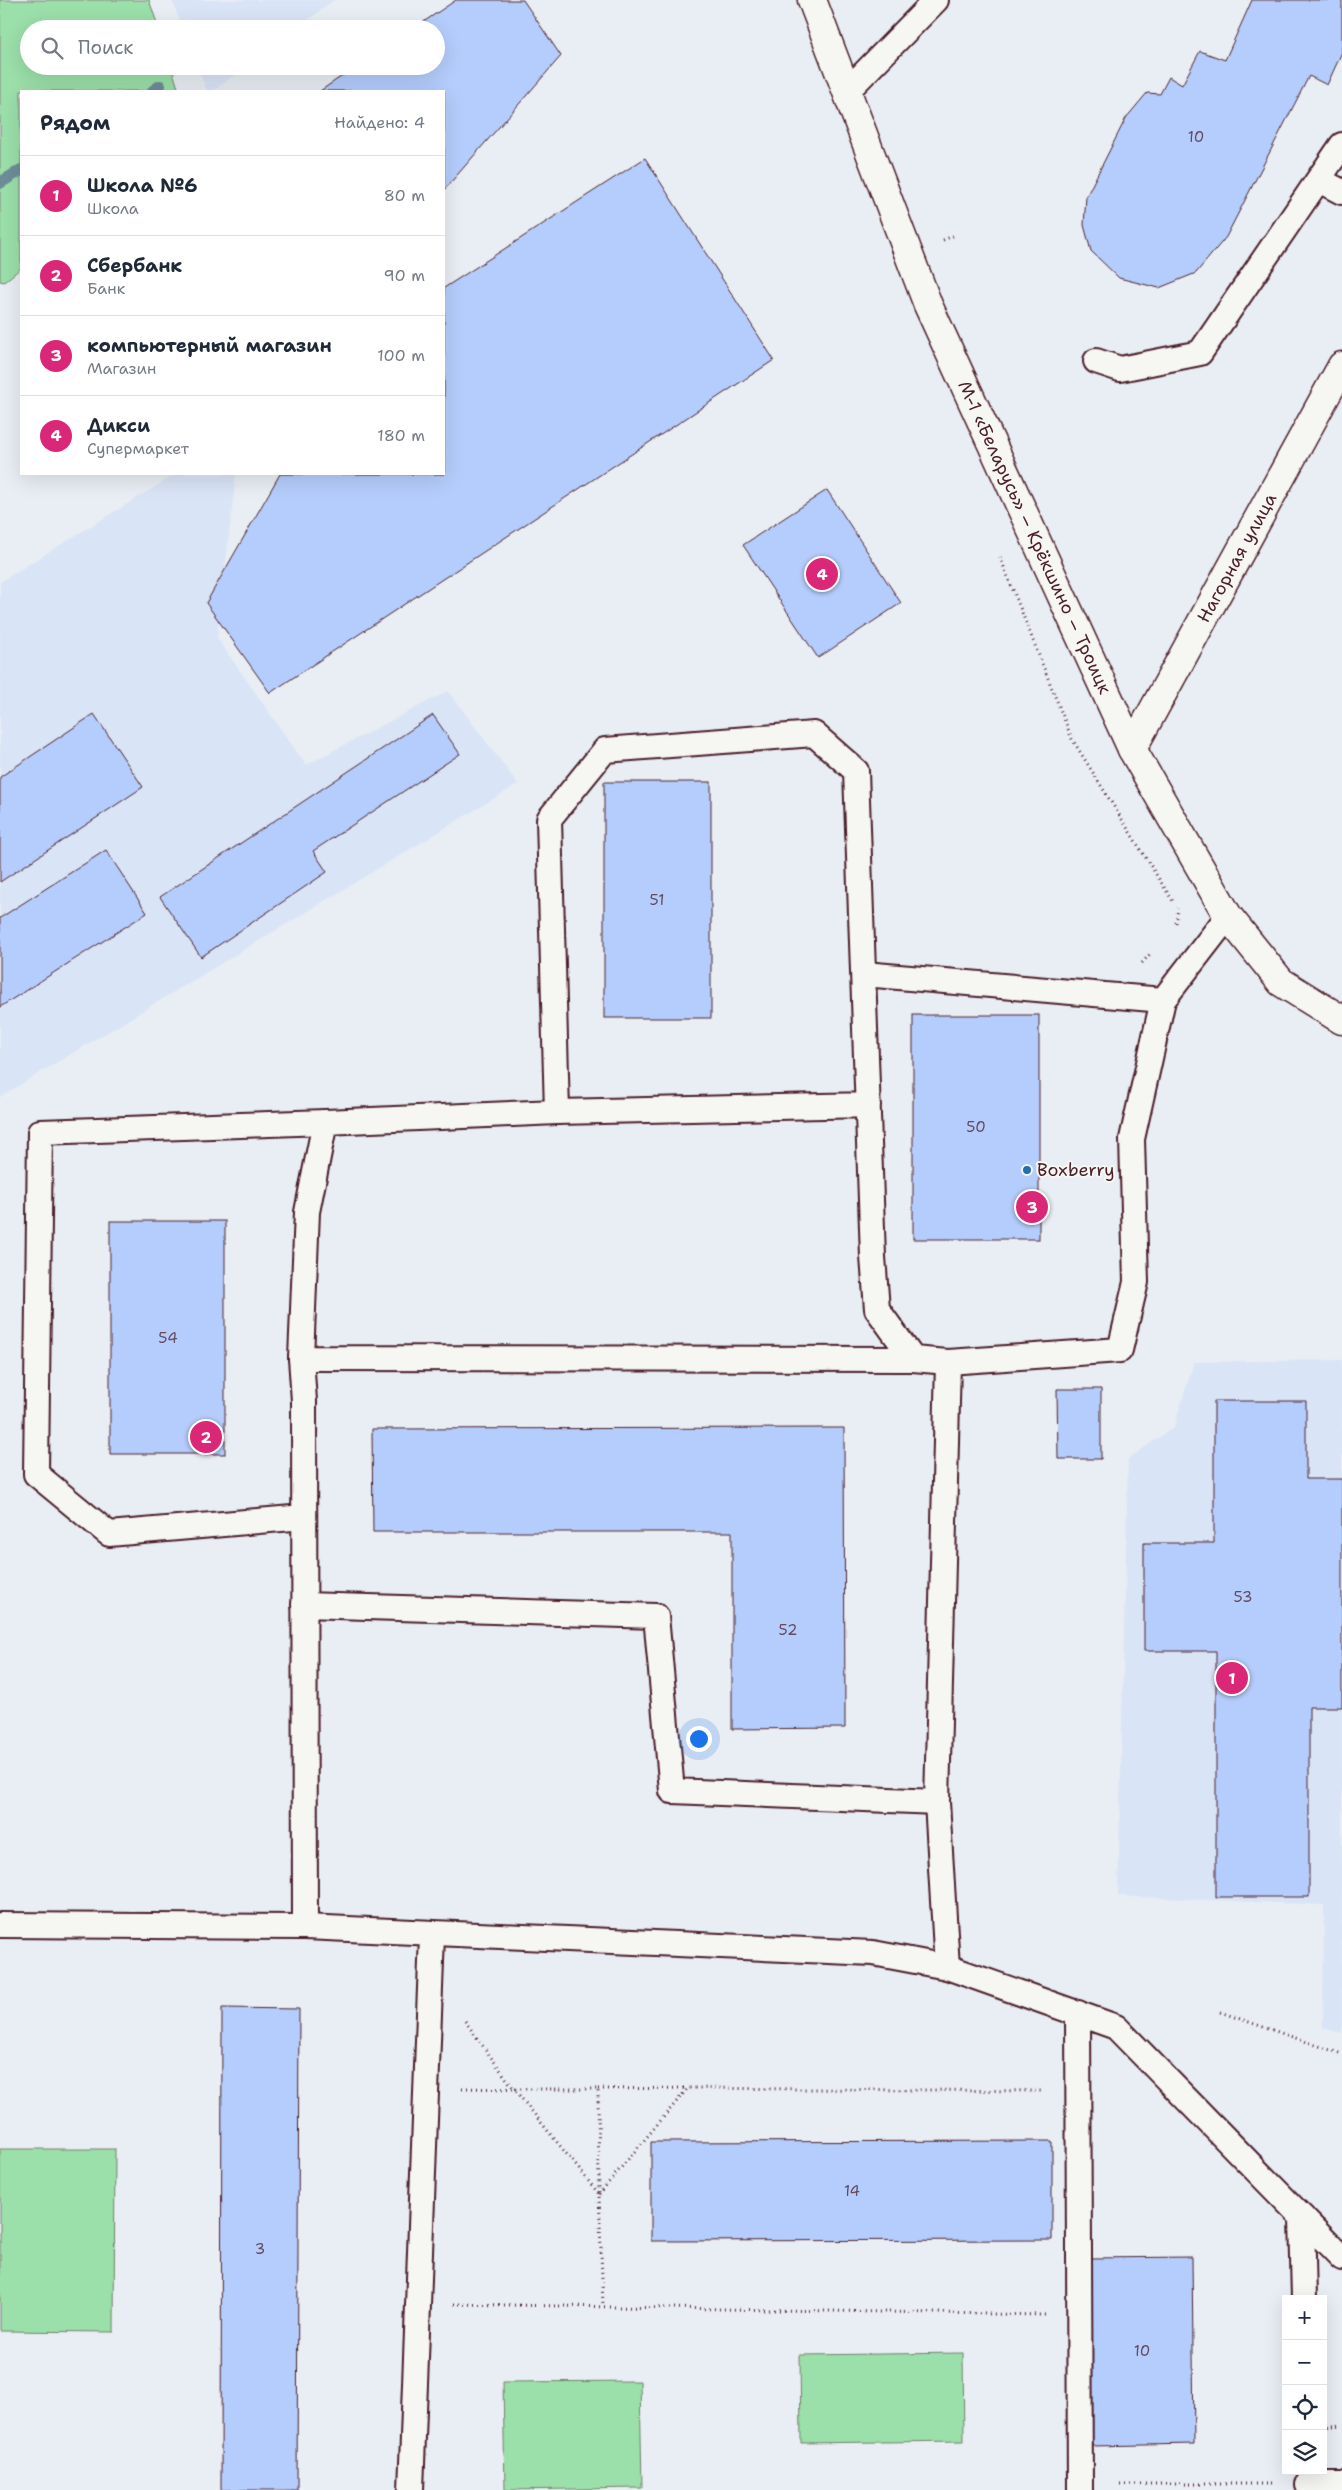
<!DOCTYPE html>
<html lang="ru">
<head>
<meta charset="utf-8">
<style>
  :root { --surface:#fff; --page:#f2f2f3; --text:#1f2937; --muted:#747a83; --line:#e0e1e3; --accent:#db2777 }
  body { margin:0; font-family:"Shantell Sans",sans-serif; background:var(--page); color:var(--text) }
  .controls { position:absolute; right:15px; bottom:15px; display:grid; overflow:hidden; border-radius:0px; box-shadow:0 5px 20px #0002 }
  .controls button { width:45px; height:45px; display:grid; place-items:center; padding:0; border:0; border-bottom:1px solid var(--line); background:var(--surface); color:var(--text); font:25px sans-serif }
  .you { position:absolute; left:698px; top:1738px; width:18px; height:18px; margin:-12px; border:4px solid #fff; border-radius:50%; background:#1a73e8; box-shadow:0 0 0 8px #1a73e833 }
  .badge { display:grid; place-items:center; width:32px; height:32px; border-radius:50%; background:var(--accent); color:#fff; font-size:16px; font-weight:700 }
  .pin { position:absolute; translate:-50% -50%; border:2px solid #fff; box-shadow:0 1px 5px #0006 }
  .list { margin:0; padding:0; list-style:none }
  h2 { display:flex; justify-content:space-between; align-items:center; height:65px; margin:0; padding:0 20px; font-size:21px }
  h2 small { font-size:16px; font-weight:400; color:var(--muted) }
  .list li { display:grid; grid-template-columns:32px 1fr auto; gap:15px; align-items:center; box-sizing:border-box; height:80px; padding:0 20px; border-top:1px solid var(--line) }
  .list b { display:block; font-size:19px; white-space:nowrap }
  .list p { margin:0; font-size:16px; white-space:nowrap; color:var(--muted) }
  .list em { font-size:16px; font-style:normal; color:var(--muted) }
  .icon { flex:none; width:28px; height:28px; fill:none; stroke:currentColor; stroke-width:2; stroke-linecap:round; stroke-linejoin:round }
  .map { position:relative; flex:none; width:1342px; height:2490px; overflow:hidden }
  .search { position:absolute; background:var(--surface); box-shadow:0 5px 20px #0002; left:20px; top:20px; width:425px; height:55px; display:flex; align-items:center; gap:12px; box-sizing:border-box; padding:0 18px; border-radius:28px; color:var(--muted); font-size:19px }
  .panel { position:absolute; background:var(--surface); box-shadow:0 5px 20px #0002; left:20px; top:90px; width:425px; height:385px; border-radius:0px }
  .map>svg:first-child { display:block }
  .built { fill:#d9e4f6 }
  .green { fill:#9bdfaa; stroke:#727f6a }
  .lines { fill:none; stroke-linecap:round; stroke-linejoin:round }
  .stream { stroke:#6e8d98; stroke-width:12 }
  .building { fill:#b5cdfc; stroke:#4a1f2b }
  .lane-casing { stroke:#4a1f2b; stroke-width:28 }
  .street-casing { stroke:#4a1f2b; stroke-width:31 }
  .secondary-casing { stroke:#4a1f2b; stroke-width:31 }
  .path { stroke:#4a1f2b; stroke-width:3; stroke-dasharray:1 4; stroke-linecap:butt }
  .lane { stroke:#f6f6f2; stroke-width:24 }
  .street { stroke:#f6f6f2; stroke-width:28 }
  .secondary { stroke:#f6f6f2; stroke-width:28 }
  .poi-dot { fill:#1f6fb2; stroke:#f6f6f2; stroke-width:2 }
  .labels { text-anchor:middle; stroke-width:4; stroke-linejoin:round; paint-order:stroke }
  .number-label { font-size:15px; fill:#654a5f }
  .street-label { font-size:18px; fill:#4a1f2b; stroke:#f6f6f2 }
  .poi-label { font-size:18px; fill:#4a1f2b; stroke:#f6f6f2; text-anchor:start }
</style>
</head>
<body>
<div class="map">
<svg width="1342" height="2490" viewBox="0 0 1342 2490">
  <rect width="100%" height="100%" fill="#e9eef4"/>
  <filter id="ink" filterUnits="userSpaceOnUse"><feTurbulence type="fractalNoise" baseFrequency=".02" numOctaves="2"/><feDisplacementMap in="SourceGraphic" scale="10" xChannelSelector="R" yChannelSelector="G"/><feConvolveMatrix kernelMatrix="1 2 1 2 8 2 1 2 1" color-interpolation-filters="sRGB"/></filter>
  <g filter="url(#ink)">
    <g class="built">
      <polygon points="172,0 334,0 296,29 183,29"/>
      <polygon points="197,66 246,66 213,91 207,91"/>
      <polygon points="176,474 236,474 217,638 306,765 448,691 518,784 0,1097 0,582"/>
      <polygon points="1342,1360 1342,2033 1323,2028 1324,1905 1118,1896 1128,1459 1174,1427 1194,1362"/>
    </g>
    <g class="green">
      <polygon points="0,0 149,0 159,29 29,29 29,66 171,66 179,91 21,91 21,268 4,282 0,281"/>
      <polygon points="0,2149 115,2149 114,2332 0,2331"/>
      <polygon points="963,2353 964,2441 801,2443 800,2355"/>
      <polygon points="640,2381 642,2488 505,2490 503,2382"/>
    </g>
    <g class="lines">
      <g class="stream">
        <polyline points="153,91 160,86"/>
        <polyline points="0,183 21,170"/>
      </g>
    </g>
    <g class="building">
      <polygon points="456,0 523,0 561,56 444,190 444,91 320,91 357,66 436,66 436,29 413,29"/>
      <polygon points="1252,0 1342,0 1342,52 1327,85 1309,76 1226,237 1196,273 1159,288 1119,278 1091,251 1084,225 1086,197 1126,118 1147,93 1160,94 1169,77 1182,85 1200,51 1225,60"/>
      <polygon points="645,158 774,360 270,693 206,603 280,474 444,474 444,288"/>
      <polygon points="827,490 901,603 818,658 743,545"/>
      <polygon points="94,714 143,787 0,882 0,777"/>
      <polygon points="433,715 460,754 313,851 327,872 201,957 160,897"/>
      <rect x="604" y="782" width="107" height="236"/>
      <polygon points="106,850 147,913 0,1007 0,918"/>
      <rect x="913" y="1015" width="126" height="224"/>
      <rect x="110" y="1221" width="115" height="233"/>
      <polygon points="1057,1389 1101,1389 1101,1459 1058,1459"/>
      <polygon points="1214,1401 1306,1401 1306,1479 1342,1479 1342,1707 1309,1707 1309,1897 1216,1897 1216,1651 1144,1651 1144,1543 1214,1543"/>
      <polygon points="844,1428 845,1728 732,1729 732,1532 373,1532 372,1429"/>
      <polygon points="222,2008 299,2009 297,2490 221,2490"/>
      <polygon points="1052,2141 1052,2240 651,2241 651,2142"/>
      <polygon points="1192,2257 1194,2444 1092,2446 1089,2258"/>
    </g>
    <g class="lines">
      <defs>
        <g id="lane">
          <polyline points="846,92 936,0"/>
          <polyline points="1319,180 1342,192"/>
          <polyline points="1096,361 1120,369 1200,353 1342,145"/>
          <polyline points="864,974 1163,1000"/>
          <polyline points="868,1105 557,1112 549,819 605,750 814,734 856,771 873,1257 877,1309 913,1359 948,1362"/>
          <polyline points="557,1112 325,1122 307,1212 301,1358 913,1359"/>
          <polyline points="301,1358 304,1401 305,1927"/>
          <polyline points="304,1517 109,1534 36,1474 40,1132 325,1122"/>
          <polyline points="304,1605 656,1616 672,1791 937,1802"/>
          <polyline points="0,1925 305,1927 873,1953 947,1967 1116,2027 1342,2258"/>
          <polyline points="947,1967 937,1802 948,1362 1120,1350 1136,1282 1132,1139 1163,1000 1228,916"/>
          <polyline points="1078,2013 1080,2490"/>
          <polyline points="1302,2217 1304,2299"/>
          <polyline points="1308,2484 1342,2484"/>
          <polyline points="411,2490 432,1935"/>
        </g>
        <g id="street">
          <path id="s1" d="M1132,749L1342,366"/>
        </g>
        <g id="secondary">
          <path id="s2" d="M812,0L928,305L1132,749L1228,916L1281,982L1342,1020"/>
        </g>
      </defs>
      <use href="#lane" class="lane-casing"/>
      <use href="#street" class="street-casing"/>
      <use href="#secondary" class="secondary-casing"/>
      <g class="path">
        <polyline points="943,240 953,236"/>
        <polyline points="1000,557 1072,739 1174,903"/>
        <polyline points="1176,923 1178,908"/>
        <polyline points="1142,963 1151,953"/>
        <polyline points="1220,2012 1342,2054"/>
        <polyline points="465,2021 514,2089 598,2089 599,2193"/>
        <polyline points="462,2088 514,2089 599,2194 603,2306"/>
        <polyline points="598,2089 687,2088"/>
        <polyline points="599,2194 688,2088 1044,2091"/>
        <polyline points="454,2304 1045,2315"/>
        <polyline points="1323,2427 1342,2425"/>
        <polyline points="1120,2484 1274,2484"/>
      </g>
      <use href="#lane" class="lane"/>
      <use href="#street" class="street"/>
      <use href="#secondary" class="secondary"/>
    </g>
  </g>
  <circle class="poi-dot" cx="1027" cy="1170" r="5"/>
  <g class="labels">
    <g class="number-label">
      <text x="1196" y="142">10</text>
      <text x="657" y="905">51</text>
      <text x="976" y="1132">50</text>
      <text x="168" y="1343">54</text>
      <text x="1243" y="1602">53</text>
      <text x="788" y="1635">52</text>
      <text x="852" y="2196">14</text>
      <text x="260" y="2254">3</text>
      <text x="1142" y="2356">10</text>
    </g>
    <g class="street-label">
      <text dy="6" stroke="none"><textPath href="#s2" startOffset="582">М-1 «Беларусь» – Крёкшино – Троицк</textPath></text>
      <text dy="6" stroke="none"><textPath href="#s1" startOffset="218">Нагорная улица</textPath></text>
    </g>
    <g class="poi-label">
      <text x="1037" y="1176">Boxberry</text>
    </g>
  </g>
</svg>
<div class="controls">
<button>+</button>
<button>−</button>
<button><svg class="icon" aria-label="locate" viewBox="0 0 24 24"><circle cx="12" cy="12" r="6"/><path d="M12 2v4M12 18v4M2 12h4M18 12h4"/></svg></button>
<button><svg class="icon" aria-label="layers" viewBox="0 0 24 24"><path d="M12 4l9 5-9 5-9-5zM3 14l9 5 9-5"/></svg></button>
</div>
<div class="you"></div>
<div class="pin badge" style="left:1232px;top:1678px">1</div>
<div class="pin badge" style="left:206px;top:1437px">2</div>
<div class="pin badge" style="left:1032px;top:1207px">3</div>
<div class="pin badge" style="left:822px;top:574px">4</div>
<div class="search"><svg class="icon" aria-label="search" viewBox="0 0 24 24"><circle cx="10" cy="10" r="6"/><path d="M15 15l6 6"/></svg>Поиск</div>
<section class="panel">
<h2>Рядом<small>Найдено: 4</small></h2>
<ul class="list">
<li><span class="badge">1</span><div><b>Школа №6</b><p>Школа</p></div><em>80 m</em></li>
<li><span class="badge">2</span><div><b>Сбербанк</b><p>Банк</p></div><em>90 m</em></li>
<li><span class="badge">3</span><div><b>компьютерный магазин</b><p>Магазин</p></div><em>100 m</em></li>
<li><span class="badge">4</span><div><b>Дикси</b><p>Супермаркет</p></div><em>180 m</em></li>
</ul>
</section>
</div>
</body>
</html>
